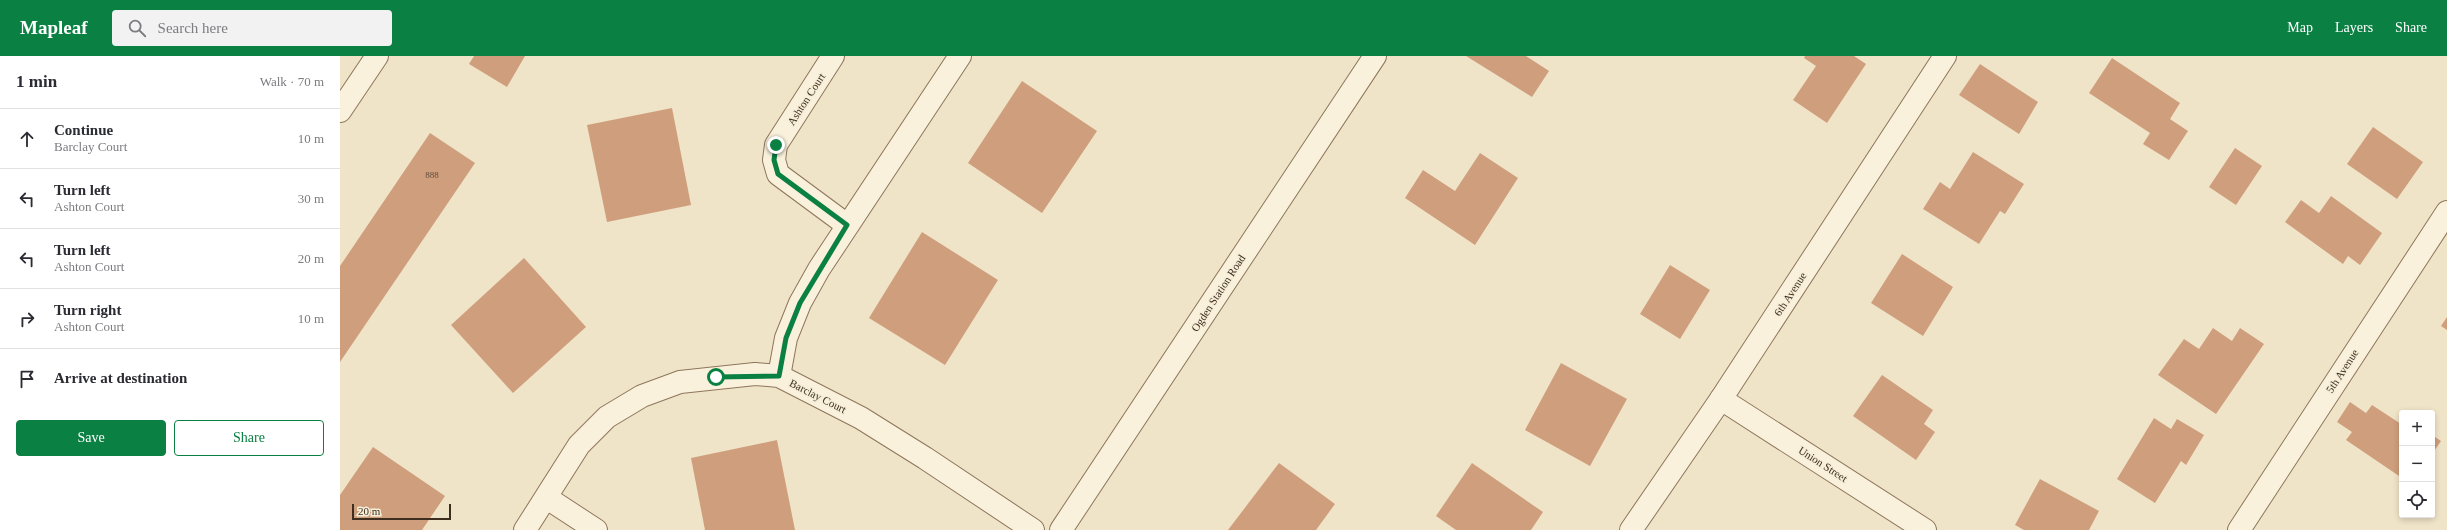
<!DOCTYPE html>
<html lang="en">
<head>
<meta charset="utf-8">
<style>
  :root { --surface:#fff; --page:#f2f2f3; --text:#2b2b33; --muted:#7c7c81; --line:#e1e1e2; --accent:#0b8043 }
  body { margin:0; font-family:Georgia,serif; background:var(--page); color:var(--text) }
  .controls { position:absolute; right:12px; bottom:12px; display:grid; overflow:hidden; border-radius:4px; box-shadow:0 2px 6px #0003 }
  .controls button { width:36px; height:36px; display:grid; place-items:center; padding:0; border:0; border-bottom:1px solid var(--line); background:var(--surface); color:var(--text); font:20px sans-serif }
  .scale { position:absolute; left:12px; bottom:10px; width:99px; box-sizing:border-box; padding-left:4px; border:2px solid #3d2e20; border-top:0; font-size:11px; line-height:14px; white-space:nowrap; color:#3d2e20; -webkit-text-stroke:3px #f7eed8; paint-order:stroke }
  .stop { position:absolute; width:12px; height:12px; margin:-9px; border:3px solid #0b8043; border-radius:50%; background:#fff }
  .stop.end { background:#0b8043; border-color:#fff; box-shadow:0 1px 4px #0008 }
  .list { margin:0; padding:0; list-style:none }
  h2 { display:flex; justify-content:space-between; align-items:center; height:52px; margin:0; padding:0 16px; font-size:17px }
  h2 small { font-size:13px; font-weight:400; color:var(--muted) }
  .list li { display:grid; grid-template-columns:26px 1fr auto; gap:12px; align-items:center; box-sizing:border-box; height:60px; padding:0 16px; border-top:1px solid var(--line) }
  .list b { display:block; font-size:15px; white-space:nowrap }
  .list p { margin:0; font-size:13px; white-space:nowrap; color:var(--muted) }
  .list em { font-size:13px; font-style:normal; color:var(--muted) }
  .actions { display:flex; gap:8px; padding:12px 16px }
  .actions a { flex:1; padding:9px 0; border:1px solid var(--accent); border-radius:4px; text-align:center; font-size:14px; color:var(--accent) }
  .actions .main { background:var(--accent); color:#fff }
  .icon { flex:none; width:22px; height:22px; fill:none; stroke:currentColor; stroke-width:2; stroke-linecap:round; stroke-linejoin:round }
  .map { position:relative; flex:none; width:2107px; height:474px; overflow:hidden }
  header { display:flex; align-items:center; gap:24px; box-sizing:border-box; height:56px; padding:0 20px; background:var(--accent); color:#fff }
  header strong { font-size:19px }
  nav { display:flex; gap:22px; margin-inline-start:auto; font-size:14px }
  .search { width:280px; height:36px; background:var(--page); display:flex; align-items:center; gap:10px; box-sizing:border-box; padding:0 14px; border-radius:4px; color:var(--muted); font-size:15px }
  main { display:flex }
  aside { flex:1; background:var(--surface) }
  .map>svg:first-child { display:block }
  .building { fill:#cf9f7d }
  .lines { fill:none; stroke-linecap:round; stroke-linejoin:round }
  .minor-casing { stroke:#8d765c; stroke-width:24 }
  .minor { stroke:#faf1dc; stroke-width:22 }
  .route { stroke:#0b8043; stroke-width:5 }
  .labels { text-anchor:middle; stroke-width:3.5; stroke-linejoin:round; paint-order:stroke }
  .number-label { font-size:9px; fill:#624a37 }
  .street-label { font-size:11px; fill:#3d2e20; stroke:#f7eed8 }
</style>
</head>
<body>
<header>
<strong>Mapleaf</strong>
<div class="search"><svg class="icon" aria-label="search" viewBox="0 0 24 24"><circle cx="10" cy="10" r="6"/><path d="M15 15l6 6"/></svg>Search here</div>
<nav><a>Map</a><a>Layers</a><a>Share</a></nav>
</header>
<main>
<aside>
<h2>1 min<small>Walk · 70 m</small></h2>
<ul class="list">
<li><svg class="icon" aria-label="ahead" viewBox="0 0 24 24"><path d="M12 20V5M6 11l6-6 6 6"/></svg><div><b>Continue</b><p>Barclay Court</p></div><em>10 m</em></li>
<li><svg class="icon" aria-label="left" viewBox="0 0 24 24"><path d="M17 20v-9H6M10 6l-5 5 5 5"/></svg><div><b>Turn left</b><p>Ashton Court</p></div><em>30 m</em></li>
<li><svg class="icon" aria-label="left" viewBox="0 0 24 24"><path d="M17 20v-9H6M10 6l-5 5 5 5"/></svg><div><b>Turn left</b><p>Ashton Court</p></div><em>20 m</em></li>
<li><svg class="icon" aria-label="right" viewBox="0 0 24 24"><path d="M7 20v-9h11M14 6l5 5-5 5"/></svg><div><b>Turn right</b><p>Ashton Court</p></div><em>10 m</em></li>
<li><svg class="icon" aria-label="arrive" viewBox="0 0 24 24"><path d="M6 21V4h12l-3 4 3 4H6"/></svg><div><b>Arrive at destination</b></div></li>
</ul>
<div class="actions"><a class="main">Save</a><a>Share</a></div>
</aside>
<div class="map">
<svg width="2107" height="474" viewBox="0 0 2107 474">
  <rect width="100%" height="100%" fill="#f0e4c8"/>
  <g class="building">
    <polygon points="134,0 185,0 167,31 129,8"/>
    <polygon points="1126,0 1186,0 1209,15 1192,41"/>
    <polygon points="1465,0 1514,0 1526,8 1487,67 1453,44 1476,10 1464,2"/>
    <polygon points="1772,2 1840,47 1830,63 1848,75 1829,104 1803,88 1810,77 1749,37"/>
    <polygon points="1640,8 1698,46 1679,78 1619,39"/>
    <polygon points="682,25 757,75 702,157 628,107"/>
    <polygon points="332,52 351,149 267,166 247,69"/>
    <polygon points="2033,71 2083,106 2057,143 2007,108"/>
    <polygon points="90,77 135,107 0,306 0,210"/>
    <polygon points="1895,92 1922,110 1896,149 1869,131"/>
    <polygon points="1633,96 1684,128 1665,158 1660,155 1639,188 1583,153 1600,126 1610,133"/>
    <polygon points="1140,97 1178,122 1135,189 1065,142 1083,114 1115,135"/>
    <polygon points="1991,140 2042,177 2020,209 2008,200 2003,208 1945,166 1961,144 1979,157"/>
    <polygon points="582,176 658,224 605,309 529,262"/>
    <polygon points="1562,198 1613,231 1583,280 1531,247"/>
    <polygon points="184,202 246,271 173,337 111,269"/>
    <polygon points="1330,209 1370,234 1340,283 1300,258"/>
    <polygon points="2107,261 2107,274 2101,270"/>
    <polygon points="1873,272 1892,285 1900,272 1924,288 1876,358 1818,319 1844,283 1859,293"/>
    <polygon points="1221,307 1287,343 1250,410 1185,374"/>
    <polygon points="1542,319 1593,354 1584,368 1595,376 1576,404 1513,360"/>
    <polygon points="2010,346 2026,357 2032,349 2061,368 2062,366 2062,422 2006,384 2012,376 1997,366"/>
    <polygon points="1814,362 1831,373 1837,363 1864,379 1846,409 1841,405 1815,447 1777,423"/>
    <polygon points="2092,379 2101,385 2092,398"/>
    <polygon points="437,384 455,474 365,474 351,402"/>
    <polygon points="33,391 105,440 82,474 0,474 0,439"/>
    <polygon points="939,407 995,448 976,474 888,474"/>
    <polygon points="1132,407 1203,456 1191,474 1116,474 1096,460"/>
    <polygon points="1700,423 1759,455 1749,474 1684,474 1675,469"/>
  </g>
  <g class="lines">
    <defs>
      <g id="minor">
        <polyline points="493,0 436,89 434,104 438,118 507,169"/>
        <polyline points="0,55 37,0"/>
        <polyline points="439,320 446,282 460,247 479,213 620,0"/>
        <polyline points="1381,343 1585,474"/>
        <polyline points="207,442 256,474"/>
        <polyline points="185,474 239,389 267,361 302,340 340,326 415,318 439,320 521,362 585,402 693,474"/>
        <polyline points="721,474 1035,0"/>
        <polyline points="1291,474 1381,343 1605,0"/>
        <polyline points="1899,474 2107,156"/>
      </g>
    </defs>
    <use href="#minor" class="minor-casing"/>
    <use href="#minor" class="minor"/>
  </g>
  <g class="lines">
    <polyline class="route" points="376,321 439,320 446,282 460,247 507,169 438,118 434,104 436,89"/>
  </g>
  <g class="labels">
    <g class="number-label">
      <text x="92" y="122">888</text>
    </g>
    <g class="street-label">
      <text transform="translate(466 43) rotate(-57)" y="4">Ashton Court</text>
      <text transform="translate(878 237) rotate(-57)" y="4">Ogden Station Road</text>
      <text transform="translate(1450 238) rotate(-57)" y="4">6th Avenue</text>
      <text transform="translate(2002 315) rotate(-57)" y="4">5th Avenue</text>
      <text transform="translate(478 340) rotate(27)" y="4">Barclay Court</text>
      <text transform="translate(1483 408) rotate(33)" y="4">Union Street</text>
    </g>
  </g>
</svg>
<div class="controls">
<button>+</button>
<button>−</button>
<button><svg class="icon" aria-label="locate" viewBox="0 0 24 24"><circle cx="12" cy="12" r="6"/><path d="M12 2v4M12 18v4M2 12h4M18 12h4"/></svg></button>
</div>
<div class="scale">20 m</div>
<div class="stop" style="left:376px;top:321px"></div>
<div class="stop end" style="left:436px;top:89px"></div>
</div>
</main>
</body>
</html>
